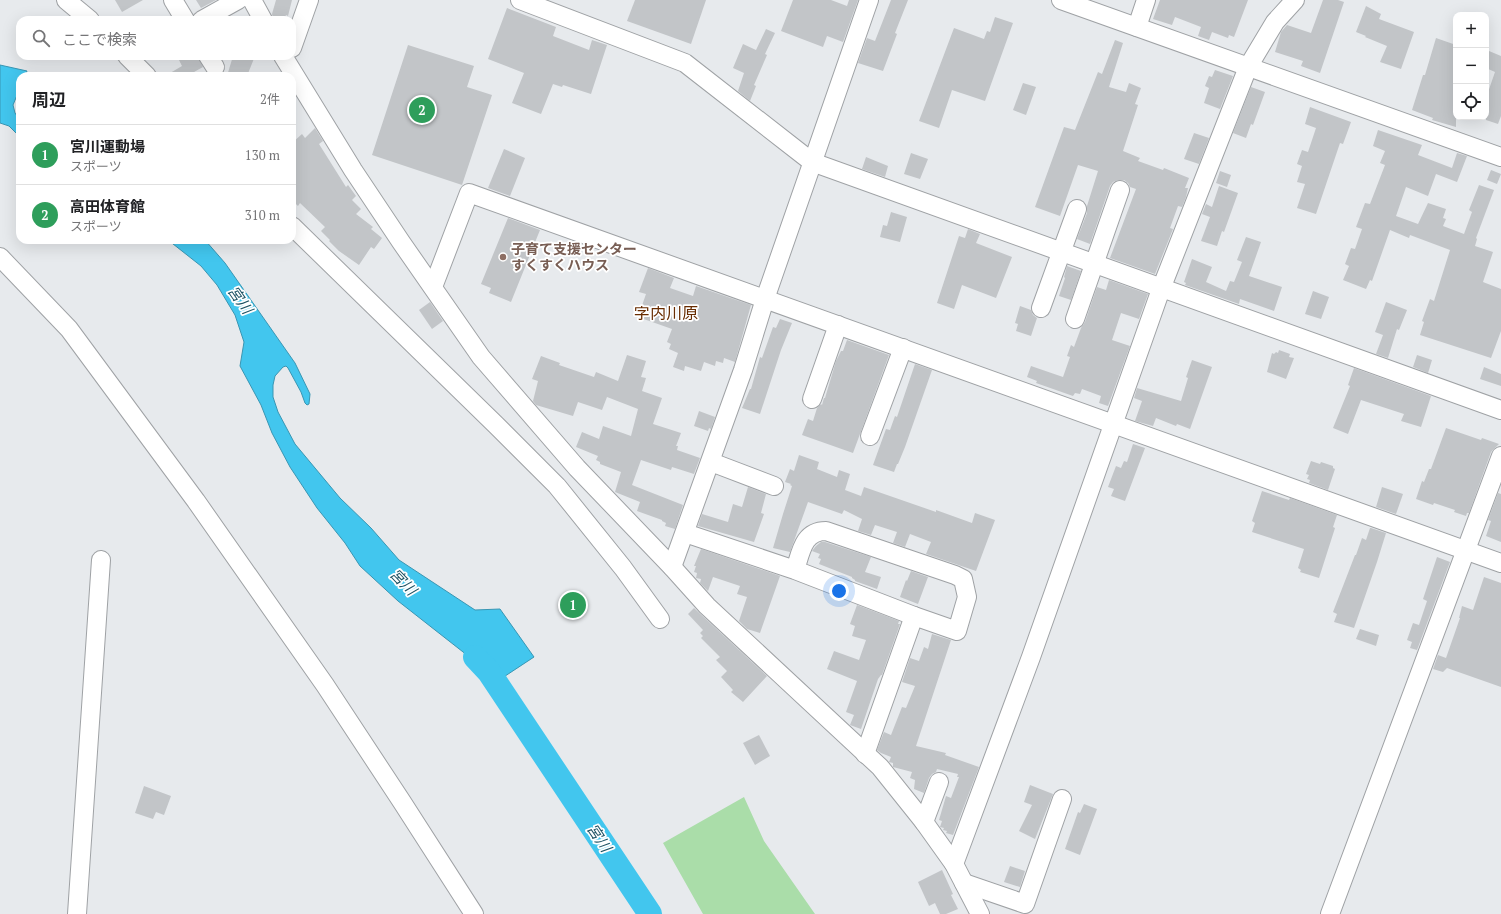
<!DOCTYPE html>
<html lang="ja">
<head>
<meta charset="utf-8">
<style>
  :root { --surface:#fff; --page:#f2f2f2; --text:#202124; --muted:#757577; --line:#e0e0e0; --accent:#ea580c }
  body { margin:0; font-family:"PT Serif","Noto Sans JP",serif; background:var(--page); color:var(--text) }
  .controls { position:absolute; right:12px; top:12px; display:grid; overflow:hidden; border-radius:8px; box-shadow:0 4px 16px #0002 }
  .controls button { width:36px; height:36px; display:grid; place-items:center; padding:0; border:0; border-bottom:1px solid var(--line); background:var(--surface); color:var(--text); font:20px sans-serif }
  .you { position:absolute; left:839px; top:591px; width:14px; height:14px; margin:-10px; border:3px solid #fff; border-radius:50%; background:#1a73e8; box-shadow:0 0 0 6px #1a73e833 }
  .badge { display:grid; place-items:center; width:26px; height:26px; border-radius:50%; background:var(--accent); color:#fff; font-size:13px; font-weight:700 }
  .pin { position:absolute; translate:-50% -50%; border:2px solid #fff; box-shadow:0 1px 4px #0006 }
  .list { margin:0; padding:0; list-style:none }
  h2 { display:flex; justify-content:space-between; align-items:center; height:52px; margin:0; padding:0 16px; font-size:17px }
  h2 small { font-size:13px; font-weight:400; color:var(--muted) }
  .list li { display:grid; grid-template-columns:26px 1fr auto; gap:12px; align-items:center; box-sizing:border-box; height:60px; padding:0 16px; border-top:1px solid var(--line) }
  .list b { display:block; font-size:15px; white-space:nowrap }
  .list p { margin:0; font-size:13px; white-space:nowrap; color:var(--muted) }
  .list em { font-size:13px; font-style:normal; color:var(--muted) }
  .icon { flex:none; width:22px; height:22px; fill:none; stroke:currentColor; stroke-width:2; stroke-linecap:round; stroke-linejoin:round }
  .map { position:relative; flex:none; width:1501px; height:914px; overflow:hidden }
  .search { position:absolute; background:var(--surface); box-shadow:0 4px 16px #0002; left:16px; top:16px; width:280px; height:44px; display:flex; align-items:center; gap:10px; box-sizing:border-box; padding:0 14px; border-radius:12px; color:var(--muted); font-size:15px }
  .panel { position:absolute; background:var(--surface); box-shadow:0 4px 16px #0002; left:16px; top:72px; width:280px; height:172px; border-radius:12px }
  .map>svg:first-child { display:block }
  .green { fill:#aadda9 }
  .water { fill:#42c6ee; stroke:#3996b3 }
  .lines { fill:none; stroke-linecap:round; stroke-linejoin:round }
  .river { stroke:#42c6ee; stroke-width:24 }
  .building { fill:#c2c5c8 }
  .minor-casing { stroke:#9fa2a5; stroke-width:20 }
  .minor { stroke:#fff; stroke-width:18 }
  .education-dot { fill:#8d6e63; stroke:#fff; stroke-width:1.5 }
  .labels { text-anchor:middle; stroke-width:3.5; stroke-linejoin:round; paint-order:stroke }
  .education-label { font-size:14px; font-weight:bold; fill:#785e54; stroke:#fff; text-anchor:start }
  .water-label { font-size:15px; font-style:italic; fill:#1e5364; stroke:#fff }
  .quarter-label { font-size:16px; fill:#682c00; stroke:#fff }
</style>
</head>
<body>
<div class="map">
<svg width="1501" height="914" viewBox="0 0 1501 914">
  <rect width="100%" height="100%" fill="#e7eaed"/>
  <polygon class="green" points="744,797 764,841 815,914 703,914 663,843"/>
  <g class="water">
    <polygon points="0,65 27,71 25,76 20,76 20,88 13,105 15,113 20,120 20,137 9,126 0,123"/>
    <polygon points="168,240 205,240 225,263 295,363 310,394 309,404 307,405 305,403 301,392 288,368 286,366 283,367 275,376 273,385 273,397 278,412 295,444 340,498 371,528 399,560 475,610 500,609 534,657 487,688 479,667 472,659 398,601 360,566 345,543 317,508 290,467 272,433 261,405 240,366 244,342 235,315 217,285 201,266"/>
  </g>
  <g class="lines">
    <polyline class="river" points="475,657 489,672 650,914"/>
  </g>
  <g class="building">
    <polygon points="115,0 143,0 122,12"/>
    <polygon points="196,0 216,0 201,8"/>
    <polygon points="276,0 292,0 288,16 286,15 284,20 273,18 272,14"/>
    <polygon points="635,0 706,0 691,44 627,21"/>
    <polygon points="793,0 831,0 847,6 849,0 858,0 843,42 827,36 823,47 781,31"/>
    <polygon points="891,0 908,0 895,33 897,34 883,71 858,63 867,38 875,41"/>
    <polygon points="1160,0 1248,0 1234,37 1229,35 1228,38 1212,32 1209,40 1198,36 1201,27 1175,17 1172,25 1153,19"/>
    <polygon points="1323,0 1338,0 1344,2 1320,73 1301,66 1303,61 1275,52 1281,32 1287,25 1311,33"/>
    <polygon points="1366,6 1381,14 1379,19 1414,32 1401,69 1380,62 1387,46 1365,37 1366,36 1356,32"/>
    <polygon points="507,8 556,27 553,36 589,50 592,40 607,45 591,94 563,85 562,87 553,84 541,114 512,103 524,73 488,59"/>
    <polygon points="995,17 1013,23 985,101 952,90 939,128 919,121 954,28 984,39 987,31 990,32"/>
    <polygon points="766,29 775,33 765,54 767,55 754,85 756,86 750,101 738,91 744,73 733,68 743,44 756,50"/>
    <polygon points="1436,38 1456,45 1456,127 1432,120 1433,118 1412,110 1423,75 1425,75"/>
    <polygon points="1115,40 1123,43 1109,87 1126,92 1129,83 1141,88 1135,104 1138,105 1123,151 1140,158 1138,161 1163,170 1164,168 1189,178 1185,188 1188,188 1186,197 1182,207 1178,206 1170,228 1173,229 1155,274 1110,258 1136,189 1130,187 1128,183 1124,180 1118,180 1113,182 1110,186 1090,244 1077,239 1087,213 1087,206 1098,171 1078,165 1060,216 1035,207 1064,127 1075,130 1098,72 1102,74"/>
    <polygon points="408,45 474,66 467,87 492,95 462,185 372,155"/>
    <polygon points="1489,51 1501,56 1501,116 1498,124 1486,120 1486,98 1495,72 1486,68 1486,58"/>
    <polygon points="186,56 198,56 203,67 194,72 196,76 165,76 182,66 179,60"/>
    <polygon points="233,56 255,56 247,76 227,76"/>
    <polygon points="1215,70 1233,76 1220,109 1204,103 1209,88 1205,86 1209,76 1212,77"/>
    <polygon points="1023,83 1036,87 1026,115 1013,110"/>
    <polygon points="1251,87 1265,92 1253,125 1251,124 1246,138 1233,133"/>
    <polygon points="1310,107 1351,122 1343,144 1340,143 1316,214 1297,208 1305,184 1297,182 1302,166 1297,164 1302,150 1308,152 1316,128 1305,124"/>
    <polygon points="315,128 323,141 319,144 346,187 348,185 356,196 352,200 361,209 356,214 373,227 371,229 382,238 374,249 371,247 359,265 339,251 329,241 330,240 321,231 325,227 300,203 298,206 292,200 292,143 302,134 305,138"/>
    <polygon points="1378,130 1422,145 1418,155 1452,168 1457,153 1467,156 1457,182 1436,174 1428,196 1406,187 1396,216 1418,224 1428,203 1446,209 1443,218 1446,219 1443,226 1464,234 1472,212 1469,210 1479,185 1494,190 1476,238 1477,239 1475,246 1493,252 1483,282 1501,289 1501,331 1491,358 1420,335 1424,322 1422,321 1430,299 1434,301 1450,250 1410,235 1409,238 1390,230 1372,281 1370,280 1366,289 1343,280 1349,266 1345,264 1351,248 1355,249 1362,229 1356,227 1365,203 1370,204 1385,165 1380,163 1385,151 1373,146"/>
    <polygon points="1194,133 1209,138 1199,164 1184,159"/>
    <polygon points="504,149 525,158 510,196 488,188"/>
    <polygon points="911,153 928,159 920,179 904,174"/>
    <polygon points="866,157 888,166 885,177 862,169"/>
    <polygon points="1491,170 1501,174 1497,184 1487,180"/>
    <polygon points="1220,171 1231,175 1227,187 1216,183"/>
    <polygon points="1219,186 1238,193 1224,232 1222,231 1217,246 1201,241 1210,217 1202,214 1206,204 1212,207"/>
    <polygon points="891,212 907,217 900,242 880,237 883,225 887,226"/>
    <polygon points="508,218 540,230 511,302 489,293 491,288 481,284"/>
    <polygon points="968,229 980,234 976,243 1012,257 996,298 962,285 954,309 937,303 959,236 965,238"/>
    <polygon points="1246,237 1261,242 1249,276 1282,287 1274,311 1240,299 1239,304 1185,285 1186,283 1184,282 1192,259 1212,267 1206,282 1226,291 1230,281 1234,282 1242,262 1237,260"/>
    <polygon points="1067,266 1081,271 1071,300 1059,296 1065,278 1064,277"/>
    <polygon points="648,268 674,278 670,288 693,296 696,286 751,305 735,362 724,358 723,363 716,361 715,366 704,362 701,371 685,366 684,371 673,367 678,353 669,349 671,344 667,342 672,329 638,317 646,294 639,292"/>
    <polygon points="1109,280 1148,294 1139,319 1121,313 1112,340 1130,346 1108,406 1099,403 1101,396 1082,389 1080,394 1075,393 1073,396 1036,383 1037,381 1027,377 1031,366 1063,377 1070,357 1067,356 1071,345 1074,347 1081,328 1085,322 1097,287 1106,290"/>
    <polygon points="1313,291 1329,297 1321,319 1305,314"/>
    <polygon points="430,302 443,321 432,329 419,310"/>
    <polygon points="1386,302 1407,310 1399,330 1397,329 1388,358 1376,354 1383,335 1375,332"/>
    <polygon points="1020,306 1031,310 1033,315 1037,318 1031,336 1016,331 1018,324 1015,323"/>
    <polygon points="780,319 792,323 781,350 760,414 742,408 750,389 751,389 760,357 762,358 773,327 776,328"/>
    <polygon points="847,340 889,355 853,453 802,435 808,419 813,421 817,408 821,404 822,405 824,398 825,398 836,361 841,351 843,351"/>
    <polygon points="1279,350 1290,354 1289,357 1294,358 1286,379 1267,372 1272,353 1274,354 1276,352 1278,353"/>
    <polygon points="627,355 646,361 641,377 646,378 642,391 662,398 653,424 681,433 676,446 678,446 677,450 700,458 694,474 672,467 671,470 641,460 632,485 683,505 675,529 665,526 666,523 662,521 662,520 637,511 640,502 615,492 621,472 600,464 600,462 596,460 598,456 576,447 582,432 599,439 603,426 631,436 638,409 607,397 602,410 578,402 573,416 536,405 533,401 538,381 532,379 541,356 560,363 559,365 594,377 596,372 618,381"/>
    <polygon points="1417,355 1432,360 1428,373 1413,367"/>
    <polygon points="1192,360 1212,367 1190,429 1177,424 1176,426 1156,418 1153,426 1135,421 1142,401 1134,398 1137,388 1181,401 1188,378 1186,377"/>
    <polygon points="915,364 932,370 905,447 898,464 897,464 894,472 873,465 886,429 890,430 895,416 897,417"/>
    <polygon points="1484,367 1501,374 1501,386 1480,379"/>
    <polygon points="1354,368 1431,396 1421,427 1401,421 1404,414 1361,400 1348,434 1333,428 1350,386 1348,385"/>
    <polygon points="699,411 715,417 711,429 709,428 708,431 694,426"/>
    <polygon points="1446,428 1481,440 1482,438 1499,444 1491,452 1469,513 1467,513 1466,516 1454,512 1455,510 1434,503 1433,505 1416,499 1422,481 1424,482 1429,469 1431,469"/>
    <polygon points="1133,444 1145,448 1125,501 1111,496 1114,489 1108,487 1116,466 1121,468 1124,461 1127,462"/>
    <polygon points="799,455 819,462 817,469 837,477 839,470 850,474 845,490 861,496 864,487 936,512 936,510 972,523 975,513 995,520 976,571 926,554 931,542 910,534 905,547 893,543 897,532 875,525 871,535 858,531 862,519 844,510 842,514 808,502 790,552 773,548 783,514 792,486 790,485 791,484 785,482 790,469 794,471"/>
    <polygon points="1311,461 1320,464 1321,462 1333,466 1333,468 1335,469 1328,490 1309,483 1310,480 1307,479 1309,475 1306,474"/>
    <polygon points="748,487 766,494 761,513 764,514 754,542 698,526 702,514 728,522 733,504 742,507"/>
    <polygon points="1382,487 1403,494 1396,514 1376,507"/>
    <polygon points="1262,491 1289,500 1290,498 1337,515 1333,527 1335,528 1319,578 1300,572 1301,570 1298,568 1304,549 1252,532 1255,523 1252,521"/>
    <polygon points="1498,493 1501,494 1501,542 1486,536 1491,521 1488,520"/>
    <polygon points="1370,528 1371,528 1386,533 1377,562 1354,628 1334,622 1337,614 1333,612 1355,555 1356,555 1362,538 1366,540"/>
    <polygon points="821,542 825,542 871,557 865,572 881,577 877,589 855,581 855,580 852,578 852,577 819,564 821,559 818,558 820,554 812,551 816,546"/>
    <polygon points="701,549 780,576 760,633 747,629 739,621 747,597 737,594 740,586 713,577 708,591 700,583 701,579 696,578 697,573 694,572 696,566 694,566"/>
    <polygon points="1437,557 1450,562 1417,650 1410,648 1412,642 1407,640 1413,623 1419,625 1427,601 1423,599"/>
    <polygon points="911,571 928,577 918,604 900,597 906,580 907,581"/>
    <polygon points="1484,577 1501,583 1501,687 1447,668 1443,672 1433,669 1438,655 1446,658 1460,618 1459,618 1462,606 1473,610"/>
    <polygon points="857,605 899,621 898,624 900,624 882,675 881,675 878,679 861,729 850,725 854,715 846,712 857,681 827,669 834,651 859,660 866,640 852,636 855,626 850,624"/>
    <polygon points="694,608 767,676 743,702 731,692 733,690 721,677 727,671 716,660 720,657 701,638 703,636 700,633 703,630 688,614"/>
    <polygon points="1360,629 1379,635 1376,646 1356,639"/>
    <polygon points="932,634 951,640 916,746 946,753 945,755 979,767 953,835 946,833 947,831 943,830 944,828 940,827 942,821 939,820 946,796 951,798 959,777 957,777 958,774 937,769 936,772 932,774 929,778 924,793 914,789 915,780 910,778 912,772 893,767 893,763 889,762 891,757 881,753 877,750 884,732 891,735 902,707 906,708 915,686 902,682 910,658 919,661 924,647 928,649"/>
    <polygon points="759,735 770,756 755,765 743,743"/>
    <polygon points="1030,785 1053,794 1035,839 1019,831 1032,805 1024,802"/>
    <polygon points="144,786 171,796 164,815 156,812 153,819 135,813"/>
    <polygon points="1084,804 1097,809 1080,855 1065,849 1078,812 1080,813"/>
    <polygon points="1010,866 1025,871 1020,887 1004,882"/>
    <polygon points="942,870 953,894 951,895 958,909 946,914 940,914 935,903 929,906 918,882"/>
  </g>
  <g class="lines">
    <defs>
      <g id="minor">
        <polyline points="66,0 90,20"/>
        <polyline points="173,0 185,20"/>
        <polyline points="252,0 263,20"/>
        <polyline points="520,0 685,63 812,162 1501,410"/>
        <polyline points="1061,0 1501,157"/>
        <polyline points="202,20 238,0"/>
        <polyline points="1137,27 1146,0"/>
        <polyline points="292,48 309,0"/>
        <polyline points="127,56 147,76"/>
        <polyline points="208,56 215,67"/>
        <polyline points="283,56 353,170 401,242 481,357 577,468 672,567 707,606 880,767 924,822 954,864 980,914"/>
        <polyline points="292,226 496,425 557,486 623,568 660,619"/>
        <polyline points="0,257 69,329 196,501 325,685 402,802 474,914"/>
        <polyline points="433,287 469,193 1501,563"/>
        <polyline points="1041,308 1077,209"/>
        <polyline points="1075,319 1120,190"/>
        <polyline points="812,399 838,325"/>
        <polyline points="870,436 903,348"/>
        <polyline points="711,462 774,486"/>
        <path d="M685,533L795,570L914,616L957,631L967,597L963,579L955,575L826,531C803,531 801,552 795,570"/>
        <polyline points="672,567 743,370 765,299 869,0"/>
        <polyline points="865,754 914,616"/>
        <polyline points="924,822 939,782"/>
        <polyline points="954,864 1031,657 1161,289 1248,67 1275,22 1295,0"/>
        <polyline points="964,883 1025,904 1062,799"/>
        <polyline points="77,914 101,560"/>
        <polyline points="1330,914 1501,456"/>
      </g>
    </defs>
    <use href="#minor" class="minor-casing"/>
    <use href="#minor" class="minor"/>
  </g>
  <circle class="education-dot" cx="503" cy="257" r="4"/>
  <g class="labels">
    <g class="education-label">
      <text x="511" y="254">子育て支援センター<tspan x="511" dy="16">すくすくハウス</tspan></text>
    </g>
    <g class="water-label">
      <text transform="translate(240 300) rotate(55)" y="5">宮川</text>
      <text transform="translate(403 582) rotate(46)" y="5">宮川</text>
      <text transform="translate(599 838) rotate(56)" y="5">宮川</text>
    </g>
    <g class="quarter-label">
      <text x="666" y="319">字内川原</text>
    </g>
  </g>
</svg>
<div class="controls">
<button>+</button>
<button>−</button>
<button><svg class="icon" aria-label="locate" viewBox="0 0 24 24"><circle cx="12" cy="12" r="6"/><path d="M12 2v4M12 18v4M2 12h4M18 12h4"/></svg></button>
</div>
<div class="you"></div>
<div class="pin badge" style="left:573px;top:605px;background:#2e9e5b">1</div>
<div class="pin badge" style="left:422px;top:110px;background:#2e9e5b">2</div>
<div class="search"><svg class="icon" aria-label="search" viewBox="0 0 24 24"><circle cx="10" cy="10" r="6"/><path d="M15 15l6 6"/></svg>ここで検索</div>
<section class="panel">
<h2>周辺<small>2件</small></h2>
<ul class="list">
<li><span class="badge" style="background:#2e9e5b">1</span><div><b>宮川運動場</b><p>スポーツ</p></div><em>130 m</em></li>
<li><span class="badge" style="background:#2e9e5b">2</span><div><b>高田体育館</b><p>スポーツ</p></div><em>310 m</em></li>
</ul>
</section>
</div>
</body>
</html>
